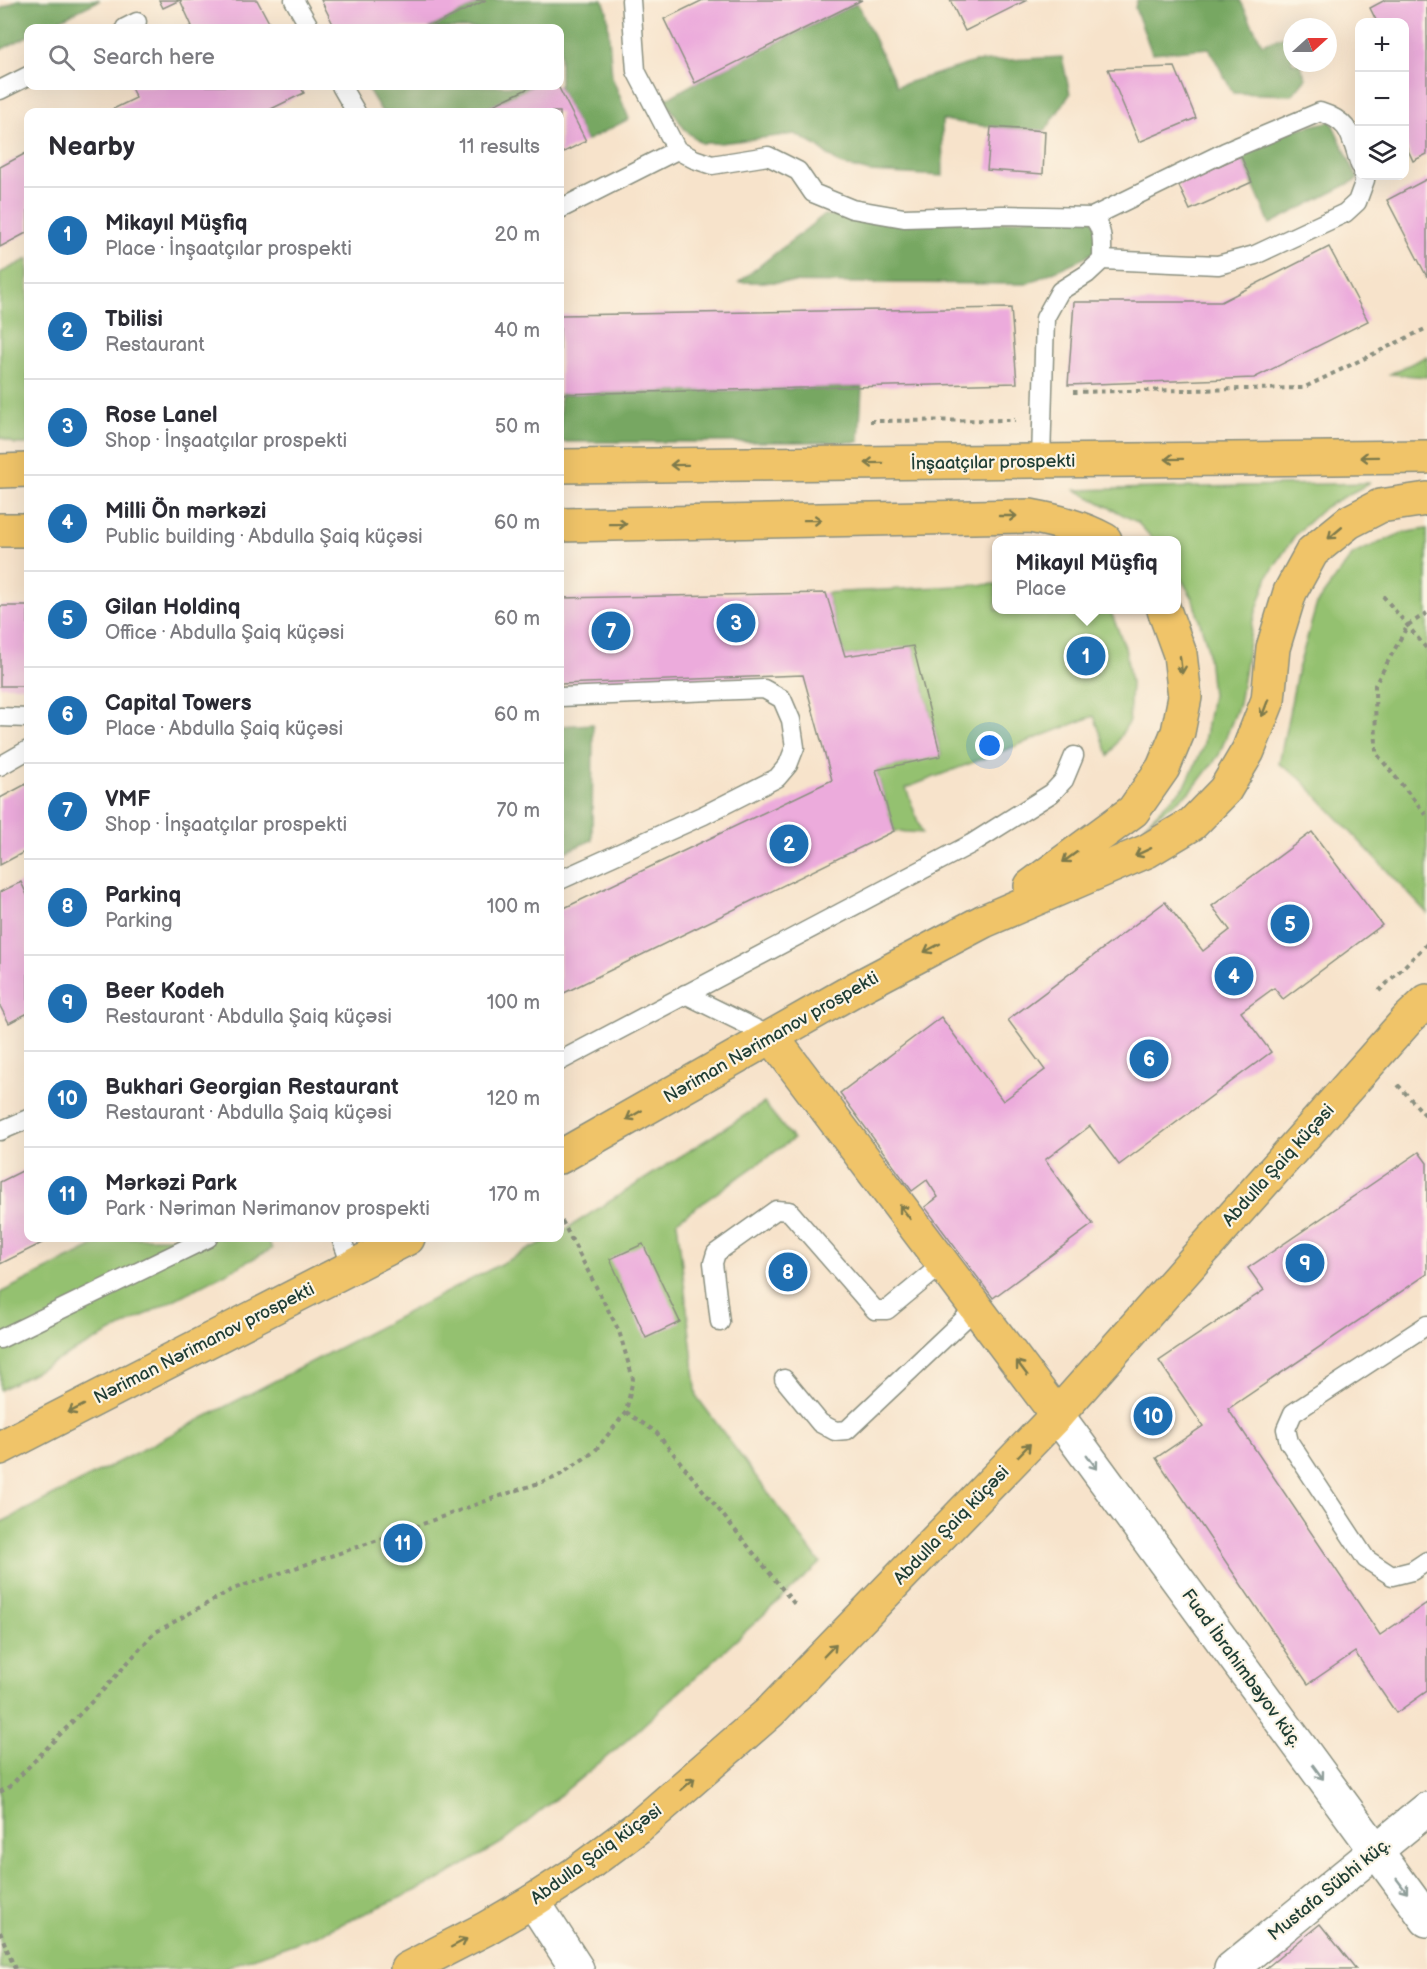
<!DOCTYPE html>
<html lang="en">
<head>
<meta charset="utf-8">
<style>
  :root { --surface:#fff; --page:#f7f7f7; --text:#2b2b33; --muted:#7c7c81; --line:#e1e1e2; --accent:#1f6fb2 }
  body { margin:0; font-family:"Balsamiq Sans",sans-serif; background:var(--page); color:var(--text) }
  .controls { position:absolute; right:18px; top:18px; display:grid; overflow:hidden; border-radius:12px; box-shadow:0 6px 24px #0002 }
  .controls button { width:54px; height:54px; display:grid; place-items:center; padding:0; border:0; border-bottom:2px solid var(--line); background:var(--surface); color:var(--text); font:30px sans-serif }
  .compass { position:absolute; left:1283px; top:18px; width:54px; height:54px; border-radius:50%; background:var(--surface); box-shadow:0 6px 24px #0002; rotate:69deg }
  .you { position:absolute; left:990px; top:746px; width:21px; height:21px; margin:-15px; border:4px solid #fff; border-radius:50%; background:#1a73e8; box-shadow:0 0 0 9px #1a73e833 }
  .badge { display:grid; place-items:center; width:39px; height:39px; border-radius:50%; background:var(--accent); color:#fff; font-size:20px; font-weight:700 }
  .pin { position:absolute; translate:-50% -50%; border:3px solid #fff; box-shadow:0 2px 6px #0006 }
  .popup { position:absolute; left:992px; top:536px; width:189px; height:78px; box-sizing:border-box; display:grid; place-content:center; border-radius:12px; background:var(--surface); filter:drop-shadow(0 2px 4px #0005); font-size:20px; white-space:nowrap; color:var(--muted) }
  .popup b { font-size:22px; color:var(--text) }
  .popup::after { content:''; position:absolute; left:50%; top:100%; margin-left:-12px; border:12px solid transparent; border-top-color:var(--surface) }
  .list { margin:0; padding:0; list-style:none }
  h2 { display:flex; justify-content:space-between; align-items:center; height:78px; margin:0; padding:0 24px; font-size:26px }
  h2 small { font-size:20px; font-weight:400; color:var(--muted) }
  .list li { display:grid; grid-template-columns:39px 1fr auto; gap:18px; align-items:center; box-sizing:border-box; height:96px; padding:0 24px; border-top:2px solid var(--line) }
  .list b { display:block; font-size:22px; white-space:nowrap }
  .list p { margin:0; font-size:20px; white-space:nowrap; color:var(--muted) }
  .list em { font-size:20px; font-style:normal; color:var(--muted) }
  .icon { flex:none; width:33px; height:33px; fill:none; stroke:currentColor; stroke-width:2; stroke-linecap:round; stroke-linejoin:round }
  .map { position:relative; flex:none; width:1427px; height:1969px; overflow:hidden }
  .search { position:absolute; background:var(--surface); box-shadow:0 6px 24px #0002; left:24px; top:24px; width:540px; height:66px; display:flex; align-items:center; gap:15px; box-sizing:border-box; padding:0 21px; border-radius:12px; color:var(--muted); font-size:22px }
  .panel { position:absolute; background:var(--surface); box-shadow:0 6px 24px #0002; left:24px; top:108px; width:540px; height:1134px; border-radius:12px }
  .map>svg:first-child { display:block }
  .green { fill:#94c170; stroke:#5a7f52; stroke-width:1.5 }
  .forest { fill:#77a762; stroke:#4b724b; stroke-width:1.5 }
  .building { fill:#ecabdc }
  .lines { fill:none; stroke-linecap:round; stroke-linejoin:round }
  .lane-casing { stroke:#8b9080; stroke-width:21 }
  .street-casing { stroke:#8b9080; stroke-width:36 }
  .primary-casing { stroke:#8b9080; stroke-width:36 }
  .path { stroke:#8b9080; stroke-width:4; stroke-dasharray:4.5 4.5; stroke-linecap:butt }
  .lane { stroke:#fff; stroke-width:18 }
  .street { stroke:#fff; stroke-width:33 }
  .primary { stroke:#f0c469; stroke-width:33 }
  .oneway { stroke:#7d7a4c }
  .oneway2 { stroke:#8f9e9a }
  .labels { text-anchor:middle; stroke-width:4.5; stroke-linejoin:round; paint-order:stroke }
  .street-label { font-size:18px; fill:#1f3d34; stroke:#fcf5e5 }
</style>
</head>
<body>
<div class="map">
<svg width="1427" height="1969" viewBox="0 0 1427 1969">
  <rect width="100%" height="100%" fill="#fcf5e5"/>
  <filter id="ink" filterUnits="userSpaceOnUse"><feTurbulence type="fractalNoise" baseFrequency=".0167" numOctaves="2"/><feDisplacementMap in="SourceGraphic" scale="12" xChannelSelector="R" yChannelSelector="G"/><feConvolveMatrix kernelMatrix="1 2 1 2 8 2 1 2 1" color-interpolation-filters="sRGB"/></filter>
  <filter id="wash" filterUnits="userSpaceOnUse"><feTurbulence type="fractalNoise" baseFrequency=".008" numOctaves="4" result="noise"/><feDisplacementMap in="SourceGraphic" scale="24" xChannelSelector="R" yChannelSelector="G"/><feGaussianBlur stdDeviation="1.35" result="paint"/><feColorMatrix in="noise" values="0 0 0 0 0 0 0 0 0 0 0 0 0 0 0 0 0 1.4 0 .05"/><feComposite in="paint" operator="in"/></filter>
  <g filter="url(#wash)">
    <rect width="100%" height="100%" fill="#f7e3cb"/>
    <g class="green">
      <polygon points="28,259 28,444 15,444 0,437 0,273"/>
      <polygon points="1427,356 1427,377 1390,374"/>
      <polygon points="1370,483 1325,507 1296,534 1268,576 1252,624 1239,704 1219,755 1192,790 1144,825 1185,786 1203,748 1212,695 1207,645 1192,597 1176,570 1176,540 1154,540 1137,522 1076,490"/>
      <polygon points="1427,529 1427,913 1299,777 1279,764 1297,673 1317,603 1353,554 1402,533"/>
      <polygon points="996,584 996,610 1110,610 1125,647 1131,683 1129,721 1109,756 1094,716 906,788 922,833 894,831 876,770 941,755 913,647 845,656 826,593"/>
      <polygon points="764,1103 793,1139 677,1221 697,1397 820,1563 626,1741 503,1842 437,1881 315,1936 221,1969 0,1969 0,1523 551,1238 560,1238 560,1233"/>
      <polygon points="110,1238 267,1238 272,1249 0,1390 0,1293"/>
    </g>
    <g class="forest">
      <polygon points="18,0 100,0 43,28 28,28 28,36 0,50 0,9"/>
      <polygon points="486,0 603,0 607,11 612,77 629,119 586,141 558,86 560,86 560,28 429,28"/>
      <polygon points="1137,0 1240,0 1262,44 1288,35 1292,45 1292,63 1299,63 1306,78 1292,95 1233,93 1209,48 1152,53 1135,8"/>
      <polygon points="857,3 897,86 975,62 1062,57 1070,94 1045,131 991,127 942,120 943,176 870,172 840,164 815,145 795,134 720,143 701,143 686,131 665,100 695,83"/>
      <polygon points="366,86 533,86 479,112 382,112"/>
      <polygon points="1331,121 1358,179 1270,224 1235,143"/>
      <polygon points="1087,208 1105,245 1086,257 1026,284 739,282 824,215 998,223"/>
      <polygon points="862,387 859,442 560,442 560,394"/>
      <polygon points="593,724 592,840 560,854 560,726"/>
    </g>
    <g id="blocks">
      <g class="building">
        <polygon points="159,0 257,0 272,28 187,28 192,26 180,0 163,8"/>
        <polygon points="321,0 486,0 429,28 335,28"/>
        <polygon points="703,0 862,0 695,83 664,19"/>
        <polygon points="950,0 1027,0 965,31"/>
        <polygon points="1385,0 1427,0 1427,154 1413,161 1404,141 1404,22 1377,22 1370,8"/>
        <polygon points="1175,67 1196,118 1139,142 1108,69"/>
        <polygon points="130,86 300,86 304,93 265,112 107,112 136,98"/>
        <polygon points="533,86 558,86 586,141 560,154 560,112 479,112"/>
        <polygon points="991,127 1045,131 1043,174 987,170"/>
        <polygon points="28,152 28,232 0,247 0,167"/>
        <polygon points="1241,156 1252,182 1190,210 1178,184"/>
        <polygon points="1427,179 1427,277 1387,200"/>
        <polygon points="1329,247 1368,321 1254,378 1068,385 1074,302 1221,302"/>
        <polygon points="1011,308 1017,383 560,394 560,315"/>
        <polygon points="826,593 845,656 913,646 941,756 876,770 894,831 560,995 560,910 832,780 803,675 560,684 560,598"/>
        <rect x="0" y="606" width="28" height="80"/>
        <polygon points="28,783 28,850 0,865 0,798"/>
        <polygon points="1312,832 1382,925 1283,999 1274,988 1241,1012 1271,1052 1119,1165 1090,1126 1045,1160 1093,1224 993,1298 925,1207 938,1197 927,1180 912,1191 840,1093 941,1017 1003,1101 1045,1070 1008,1020 1165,902 1203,951 1230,930 1212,906"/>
        <polygon points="21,882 28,897 28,1013 9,1023 0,1006 0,892"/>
        <polygon points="1419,1152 1427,1163 1427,1274 1228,1409 1380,1635 1427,1603 1427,1691 1396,1713 1355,1652 1308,1684 1156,1458 1203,1426 1159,1361 1264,1290 1248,1268"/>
        <polygon points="28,1168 28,1238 52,1238 0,1264 0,1182"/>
        <polygon points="643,1244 680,1322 646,1338 610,1259"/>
        <polygon points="1320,1924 1356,1969 1265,1969"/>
      </g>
    </g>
  </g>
  <g filter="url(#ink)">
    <use href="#blocks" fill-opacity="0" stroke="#8b9080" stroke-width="1.5"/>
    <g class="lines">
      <defs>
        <g id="lane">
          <polyline points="294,0 310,28"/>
          <path d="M631,0L636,71L677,150L694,159L712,165L768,156L798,171L813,193L852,209L904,218L1003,215L1092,217L1225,152L1320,112C1352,122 1350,136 1360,165"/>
          <polyline points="125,28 137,22"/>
          <polyline points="341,86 356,112"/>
          <polyline points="0,90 28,76"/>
          <polyline points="560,209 677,150"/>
          <polyline points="1102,260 1218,265 1255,255 1345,213 1357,202 1365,180 1363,176"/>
          <path d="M1041,461L1045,318L1060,291L1087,274L1102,260C1102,245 1104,227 1092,217"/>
          <polyline points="560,697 764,689 782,699 791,720 795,747 788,765 777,778 704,815 560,880"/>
          <polyline points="0,717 28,718"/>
          <polyline points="0,766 28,750"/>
          <polyline points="685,994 772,1037"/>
          <polyline points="560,1061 971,844 1052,793 1064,780 1074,756"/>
          <polyline points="0,1131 28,1119"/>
          <polyline points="341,1238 352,1267"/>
          <polyline points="720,1322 713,1263 716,1253 776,1210 789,1211 875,1310 887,1310 944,1263"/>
          <polyline points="1427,1325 1293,1413 1286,1429 1289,1442 1366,1559 1392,1576 1412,1571 1427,1561"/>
          <polyline points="0,1339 208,1238"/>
          <polyline points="784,1379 820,1423 835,1431 847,1430 977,1307"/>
        </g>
        <g id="street">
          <polyline points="1057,1415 1427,1920"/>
          <polyline points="533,1901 577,1969"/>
          <polyline points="1231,1969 1427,1809"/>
        </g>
        <g id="primary">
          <polyline points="560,466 1427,457"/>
          <polyline points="0,471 28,470"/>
          <path d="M560,525L1030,516C1057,521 1081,527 1105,540"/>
          <polyline points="0,530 28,530"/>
          <polyline points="1031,886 1133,811 1163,768 1178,732 1185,697 1180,654 1164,610"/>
          <polyline points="772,1037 1057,1415"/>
          <polyline points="560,1157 857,988 984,921 1147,851 1192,824 1225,790 1248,751 1268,700 1273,648 1290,592 1312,552 1349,522 1380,506 1427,499"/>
          <polyline points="0,1448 408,1238"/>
          <polyline points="407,1969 485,1929 533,1901 576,1873 638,1827 770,1712 1057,1415 1408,1019 1427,1001"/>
        </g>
      </defs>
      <use href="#lane" class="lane-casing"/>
      <use href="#street" class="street-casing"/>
      <use href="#primary" class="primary-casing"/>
      <g class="path">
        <polyline points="1073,392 1303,388 1427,328"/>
        <polyline points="870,421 1015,420"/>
        <polyline points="1383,596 1427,649"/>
        <polyline points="1427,613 1408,625 1375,685 1376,753 1427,816"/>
        <polyline points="1379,991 1427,944"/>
        <polyline points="1398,1085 1427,1117"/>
        <polyline points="626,1412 656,1432 797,1607"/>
        <polyline points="0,1792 10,1786 106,1687 154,1633 233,1589 381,1539 494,1498 557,1477 595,1451 626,1412 633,1379 619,1331 560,1217"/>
        <polyline points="0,1932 15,1969"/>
      </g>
      <use href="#lane" class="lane"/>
      <use href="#street" class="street"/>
      <use href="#primary" class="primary"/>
    </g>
    <defs><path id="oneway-shaft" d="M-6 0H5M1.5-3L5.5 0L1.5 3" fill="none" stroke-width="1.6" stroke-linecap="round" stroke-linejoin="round" transform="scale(1.5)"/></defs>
    <g class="oneway">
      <use href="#oneway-shaft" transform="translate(1369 457) rotate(179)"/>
      <use href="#oneway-shaft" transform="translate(1174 459) rotate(179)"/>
      <use href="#oneway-shaft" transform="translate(874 463) rotate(179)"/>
      <use href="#oneway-shaft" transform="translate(679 465) rotate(179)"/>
      <use href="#oneway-shaft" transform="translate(1008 516)"/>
      <use href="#oneway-shaft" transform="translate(813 520) rotate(-1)"/>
      <use href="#oneway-shaft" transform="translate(618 524) rotate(-1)"/>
      <use href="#oneway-shaft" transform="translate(1335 533) rotate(140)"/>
      <use href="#oneway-shaft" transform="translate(1181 665) rotate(83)"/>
      <use href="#oneway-shaft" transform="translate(1265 708) rotate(111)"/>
      <use href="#oneway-shaft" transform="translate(1143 852) rotate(155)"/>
      <use href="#oneway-shaft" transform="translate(1070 857) rotate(144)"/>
      <use href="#oneway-shaft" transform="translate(932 948) rotate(152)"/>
      <use href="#oneway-shaft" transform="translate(634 1115) rotate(150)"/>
      <use href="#oneway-shaft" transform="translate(905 1212) rotate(-127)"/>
      <use href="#oneway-shaft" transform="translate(1022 1368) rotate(-127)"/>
      <use href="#oneway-shaft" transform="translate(76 1409) rotate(153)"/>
      <use href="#oneway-shaft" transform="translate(1024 1450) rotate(-46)"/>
      <use href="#oneway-shaft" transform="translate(830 1650) rotate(-46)"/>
      <use href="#oneway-shaft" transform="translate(688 1784) rotate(-41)"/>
      <use href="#oneway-shaft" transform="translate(459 1943) rotate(-28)"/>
    </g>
    <g class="oneway2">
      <use href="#oneway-shaft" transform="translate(1092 1462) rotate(54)"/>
      <use href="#oneway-shaft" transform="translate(1318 1772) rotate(54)"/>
      <use href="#oneway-shaft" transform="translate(1402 1886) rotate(53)"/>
    </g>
  </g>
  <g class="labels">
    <g class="street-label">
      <text transform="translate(993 462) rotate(-1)" y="6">İnşaatçılar prospekti</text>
      <text transform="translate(771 1037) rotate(-30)" y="6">Nəriman Nərimanov prospekti</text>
      <text transform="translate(1278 1165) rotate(-48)" y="6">Abdulla Şaiq küçəsi</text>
      <text transform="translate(204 1343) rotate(-27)" y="6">Nəriman Nərimanov prospekti</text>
      <text transform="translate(951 1525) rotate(-46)" y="6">Abdulla Şaiq küçəsi</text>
      <text transform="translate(1242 1668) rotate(54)" y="6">Fuad İbrahimbəyov küç.</text>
      <text transform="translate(596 1854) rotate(-36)" y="6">Abdulla Şaiq küçəsi</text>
      <text transform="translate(1329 1889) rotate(-39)" y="6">Mustafa Sübhi küç.</text>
    </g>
  </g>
</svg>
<div class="controls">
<button>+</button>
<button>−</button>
<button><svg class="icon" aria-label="layers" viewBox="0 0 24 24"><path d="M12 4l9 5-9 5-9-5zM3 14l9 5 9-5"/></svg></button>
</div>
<svg class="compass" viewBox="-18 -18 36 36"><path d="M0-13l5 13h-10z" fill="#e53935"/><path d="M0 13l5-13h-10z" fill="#7c7c81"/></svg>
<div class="you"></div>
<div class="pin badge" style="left:1086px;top:656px">1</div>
<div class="popup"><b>Mikayıl Müşfiq</b>Place</div>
<div class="pin badge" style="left:789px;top:844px">2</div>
<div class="pin badge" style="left:736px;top:623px">3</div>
<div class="pin badge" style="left:1234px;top:976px">4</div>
<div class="pin badge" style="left:1290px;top:924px">5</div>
<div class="pin badge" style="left:1149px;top:1059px">6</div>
<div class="pin badge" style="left:611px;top:631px">7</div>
<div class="pin badge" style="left:788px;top:1272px">8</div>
<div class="pin badge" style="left:1305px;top:1263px">9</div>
<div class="pin badge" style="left:1153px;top:1416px">10</div>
<div class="pin badge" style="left:403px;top:1543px">11</div>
<div class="search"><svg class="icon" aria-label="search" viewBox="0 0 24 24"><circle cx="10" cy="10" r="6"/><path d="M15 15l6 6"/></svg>Search here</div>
<section class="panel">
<h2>Nearby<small>11 results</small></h2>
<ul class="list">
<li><span class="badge">1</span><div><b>Mikayıl Müşfiq</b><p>Place · İnşaatçılar prospekti</p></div><em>20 m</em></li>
<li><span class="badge">2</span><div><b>Tbilisi</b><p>Restaurant</p></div><em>40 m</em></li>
<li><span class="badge">3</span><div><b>Rose Lanel</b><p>Shop · İnşaatçılar prospekti</p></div><em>50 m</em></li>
<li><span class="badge">4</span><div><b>Milli Ön mərkəzi</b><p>Public building · Abdulla Şaiq küçəsi</p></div><em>60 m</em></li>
<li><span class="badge">5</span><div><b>Gilan Holdinq</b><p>Office · Abdulla Şaiq küçəsi</p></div><em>60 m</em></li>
<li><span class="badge">6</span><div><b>Capital Towers</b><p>Place · Abdulla Şaiq küçəsi</p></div><em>60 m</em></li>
<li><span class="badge">7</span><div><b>VMF</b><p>Shop · İnşaatçılar prospekti</p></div><em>70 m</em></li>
<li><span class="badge">8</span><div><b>Parkinq</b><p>Parking</p></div><em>100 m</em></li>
<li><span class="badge">9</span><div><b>Beer Kodeh</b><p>Restaurant · Abdulla Şaiq küçəsi</p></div><em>100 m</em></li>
<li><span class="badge">10</span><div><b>Bukhari Georgian Restaurant</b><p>Restaurant · Abdulla Şaiq küçəsi</p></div><em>120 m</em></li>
<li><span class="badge">11</span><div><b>Mərkəzi Park</b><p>Park · Nəriman Nərimanov prospekti</p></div><em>170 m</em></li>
</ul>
</section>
</div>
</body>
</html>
